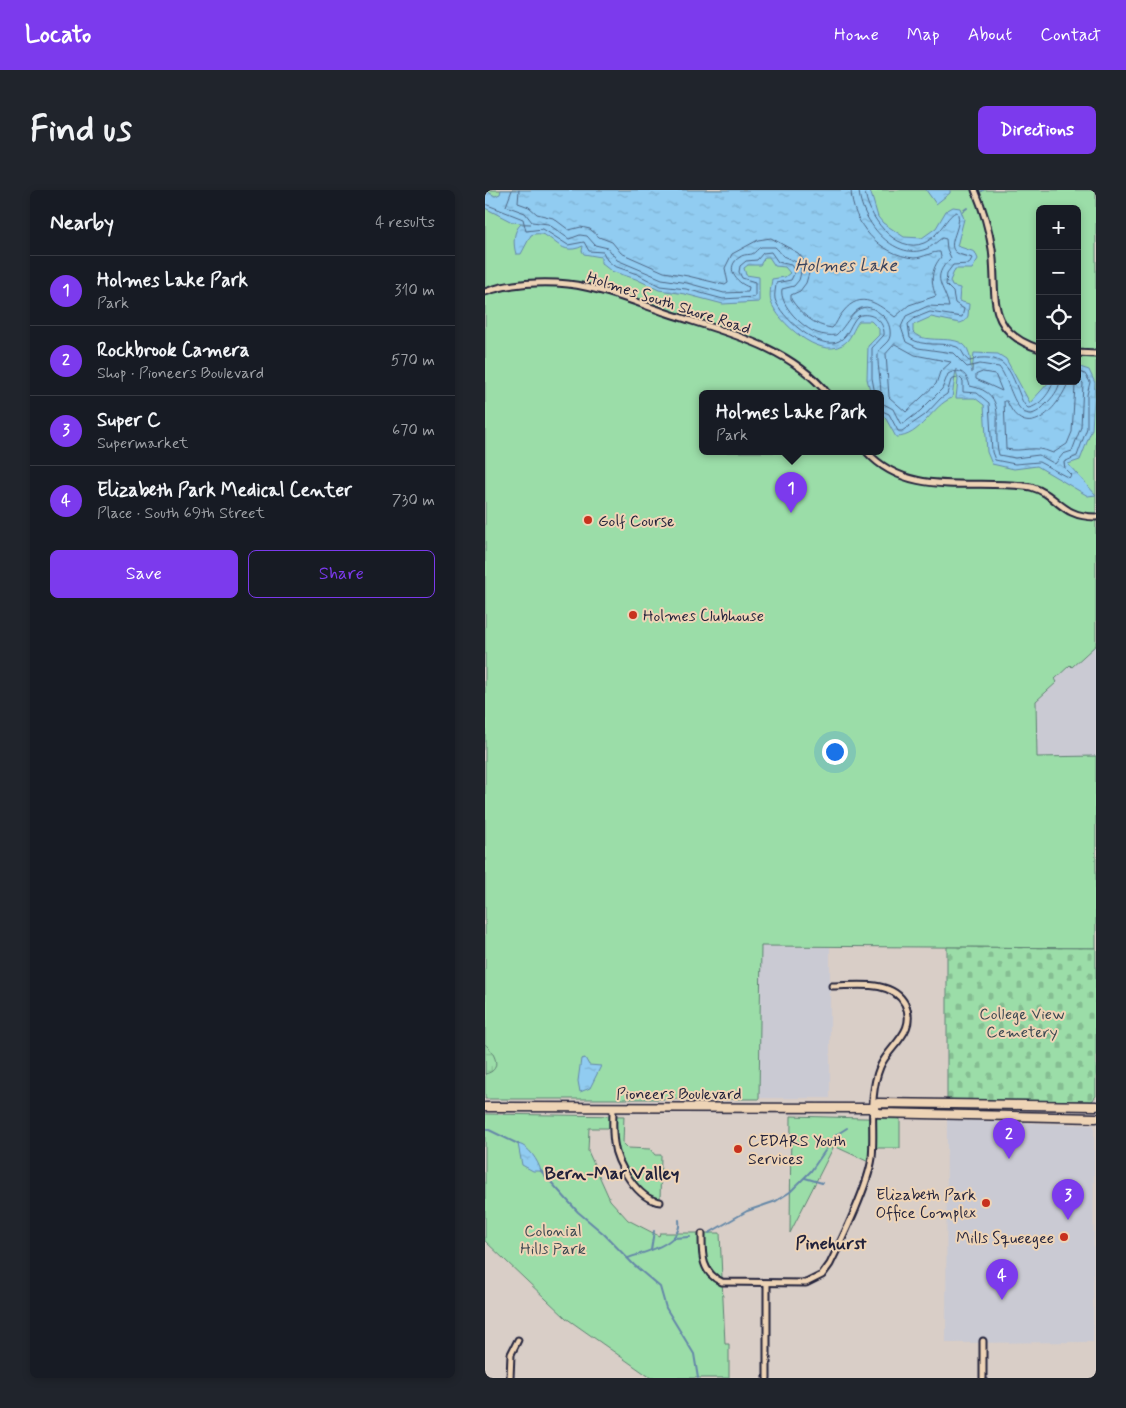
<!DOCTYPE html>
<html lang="en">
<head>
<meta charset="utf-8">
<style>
  :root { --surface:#171b24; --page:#20242c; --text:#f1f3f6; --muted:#9ea1a6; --line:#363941; --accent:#7c3aed }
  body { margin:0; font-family:Mynerve,sans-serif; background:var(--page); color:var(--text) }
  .controls { position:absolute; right:15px; top:15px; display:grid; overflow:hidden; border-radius:8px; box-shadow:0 2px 8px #0003 }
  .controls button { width:45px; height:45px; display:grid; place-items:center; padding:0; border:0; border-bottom:1px solid var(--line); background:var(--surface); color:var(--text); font:25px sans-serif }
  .you { position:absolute; left:349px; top:561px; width:18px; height:18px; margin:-12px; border:4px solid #fff; border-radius:50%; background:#1a73e8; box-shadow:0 0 0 8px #1a73e833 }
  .badge { display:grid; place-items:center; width:32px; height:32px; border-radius:50%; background:var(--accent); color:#fff; font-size:16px; font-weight:700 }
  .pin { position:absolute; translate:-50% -41px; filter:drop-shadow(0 1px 2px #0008) }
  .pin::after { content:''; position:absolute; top:26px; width:18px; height:15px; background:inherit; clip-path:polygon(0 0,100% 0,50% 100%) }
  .popup { position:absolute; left:214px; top:200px; width:185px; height:65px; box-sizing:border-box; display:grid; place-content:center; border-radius:8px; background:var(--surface); filter:drop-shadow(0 1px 4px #0005); font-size:16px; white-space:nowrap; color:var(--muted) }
  .popup b { font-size:19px; color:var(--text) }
  .popup::after { content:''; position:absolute; left:50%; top:100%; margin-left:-10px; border:10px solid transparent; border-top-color:var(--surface) }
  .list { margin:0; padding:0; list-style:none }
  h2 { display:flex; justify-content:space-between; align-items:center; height:65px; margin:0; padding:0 20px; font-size:21px }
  h2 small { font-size:16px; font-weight:400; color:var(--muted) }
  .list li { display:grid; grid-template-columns:32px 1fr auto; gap:15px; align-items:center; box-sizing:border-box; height:70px; padding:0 20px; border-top:1px solid var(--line) }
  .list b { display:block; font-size:19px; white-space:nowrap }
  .list p { margin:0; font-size:16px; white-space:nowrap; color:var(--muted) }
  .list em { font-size:16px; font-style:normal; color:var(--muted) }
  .actions { display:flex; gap:10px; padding:15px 20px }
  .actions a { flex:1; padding:11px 0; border:1px solid var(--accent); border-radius:8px; text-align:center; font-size:18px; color:var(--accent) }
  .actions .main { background:var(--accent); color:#fff }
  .icon { flex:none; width:28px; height:28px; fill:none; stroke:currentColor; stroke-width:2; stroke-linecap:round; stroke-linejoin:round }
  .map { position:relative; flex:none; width:611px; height:1188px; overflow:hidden; border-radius:8px }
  header { display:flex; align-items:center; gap:30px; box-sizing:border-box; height:70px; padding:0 25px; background:var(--accent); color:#fff }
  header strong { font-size:24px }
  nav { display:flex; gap:28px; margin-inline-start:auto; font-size:18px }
  .intro { display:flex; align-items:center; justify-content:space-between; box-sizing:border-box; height:120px; padding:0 30px }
  h1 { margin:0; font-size:35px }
  .button { padding:12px 22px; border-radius:8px; background:var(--accent); color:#fff; font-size:18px; font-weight:700 }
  main { display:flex; gap:30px; padding:0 30px }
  aside { flex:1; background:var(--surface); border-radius:8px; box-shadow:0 2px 8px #0003 }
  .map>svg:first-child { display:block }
  .built { fill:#cacad3 }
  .green { fill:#9bdda8; stroke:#5e8072; fill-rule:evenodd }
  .wetland { fill:url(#wetland-marsh); stroke:#5e8072 }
  .cemetery { fill:url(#cemetery-stones); stroke:#5e8072 }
  .water { fill:url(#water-ripples); stroke:#6588a8 }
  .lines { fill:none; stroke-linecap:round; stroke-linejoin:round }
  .shore { stroke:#4e6684; stroke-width:1 }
  .stream { stroke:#6588a8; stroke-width:2 }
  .street-casing { stroke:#22223b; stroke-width:9 }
  .secondary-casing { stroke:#22223b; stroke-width:11 }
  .street { stroke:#eed4b6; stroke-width:5 }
  .secondary { stroke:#eed4b6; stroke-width:8 }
  .poi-dot { fill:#c8321e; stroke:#eed4b6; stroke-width:2 }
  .labels { text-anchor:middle; stroke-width:4; stroke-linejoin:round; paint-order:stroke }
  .street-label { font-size:16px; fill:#22223b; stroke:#eed4b6 }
  .poi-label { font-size:16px; fill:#22223b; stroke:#eed4b6; text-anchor:start }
  .park-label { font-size:16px; fill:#3a4751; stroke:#eed4b6 }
  .water-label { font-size:18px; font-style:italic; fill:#38445f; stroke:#eed4b6 }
  .neighbourhood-label { font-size:18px; font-weight:bold; fill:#22223b; stroke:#eed4b6 }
</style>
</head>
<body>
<header>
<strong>Locato</strong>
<nav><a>Home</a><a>Map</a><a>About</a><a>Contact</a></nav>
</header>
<div class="intro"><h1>Find us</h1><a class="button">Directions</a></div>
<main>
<aside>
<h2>Nearby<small>4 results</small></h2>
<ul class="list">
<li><span class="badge">1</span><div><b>Holmes Lake Park</b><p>Park</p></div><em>310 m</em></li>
<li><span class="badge">2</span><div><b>Rockbrook Camera</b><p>Shop · Pioneers Boulevard</p></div><em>570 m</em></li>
<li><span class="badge">3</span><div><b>Super C</b><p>Supermarket</p></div><em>670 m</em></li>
<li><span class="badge">4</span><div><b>Elizabeth Park Medical Center</b><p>Place · South 69th Street</p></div><em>730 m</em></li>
</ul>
<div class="actions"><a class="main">Save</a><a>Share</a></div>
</aside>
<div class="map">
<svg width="611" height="1188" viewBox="0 0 611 1188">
  <defs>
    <pattern id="wetland-marsh" width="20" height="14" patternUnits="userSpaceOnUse" patternTransform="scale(1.25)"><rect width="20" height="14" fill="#9bdda8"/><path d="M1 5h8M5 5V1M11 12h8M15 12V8" fill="none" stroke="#85bd92"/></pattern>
    <pattern id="cemetery-stones" width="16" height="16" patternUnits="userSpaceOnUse" patternTransform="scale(1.25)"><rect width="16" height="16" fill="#9bdda8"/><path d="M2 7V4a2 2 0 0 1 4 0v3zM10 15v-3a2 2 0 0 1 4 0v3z" fill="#85bd92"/></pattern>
    <pattern id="water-ripples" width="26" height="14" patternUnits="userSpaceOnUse" patternTransform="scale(1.25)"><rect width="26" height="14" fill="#91ccf1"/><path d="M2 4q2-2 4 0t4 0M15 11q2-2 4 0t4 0" fill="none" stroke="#7dafd0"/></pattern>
  </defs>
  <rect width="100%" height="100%" fill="#d9cec7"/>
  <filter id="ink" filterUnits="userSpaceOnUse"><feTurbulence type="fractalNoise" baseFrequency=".02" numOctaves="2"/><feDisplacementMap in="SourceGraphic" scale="10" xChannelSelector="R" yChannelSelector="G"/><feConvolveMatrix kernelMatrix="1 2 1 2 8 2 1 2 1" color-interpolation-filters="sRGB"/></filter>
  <g filter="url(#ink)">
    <g class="built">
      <polygon points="611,455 611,566 552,567 551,511 572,492 570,489 585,475 587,477"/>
      <polygon points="276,756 345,757 345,908 274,908"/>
      <polygon points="462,930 609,935 608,1152 461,1153"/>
    </g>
    <g class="green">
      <path d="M0,0H611V455L587,477L585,475L570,489L572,492L551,511L552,567L611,566V758L276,756L274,909H0ZM555,19H592V191H555ZM217,204H395V262H217Z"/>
      <polygon points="0,924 139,926 138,953 143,958 165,959 170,965 176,965 175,1012 152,1000 131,962 128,938 104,938 103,961 125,1010 143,1030 174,1046 175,1043 235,1043 240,1154 244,1154 244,1188 166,1188 81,1128 0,1051"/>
      <polygon points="306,926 415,929 415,958 387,958 386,973 349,956 305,1043"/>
    </g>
    <path class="wetland" d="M0,854C9,862 19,880 0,884Z"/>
    <polygon class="cemetery" points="462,757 611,758 611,906 607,911 462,910"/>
    <g class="water">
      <path d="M0,0L10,6L15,4L16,0H385L393,27L398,33L419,47L437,48L451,38L461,21L468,17L475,18L479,29L472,56L490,62L493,69L487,79H470L465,91L467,96L475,98L474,111L484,114L483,126L480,131L475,133L446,127L428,135V142C440,157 478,140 484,163C486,169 485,176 487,183L489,163L513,164L521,169L545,213L565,191H592V176L604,180L610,193L607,239L595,270L583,274L611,305L603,306L552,276L529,279L507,274L502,262L499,215L490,208H471L473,190L471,179L467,208C447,215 436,247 411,247L401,229L395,222V204H386L382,189L383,156L394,145V139L386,131H374C368,139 366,150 357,155C334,169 293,132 286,112C284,106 286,96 287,89L300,87L305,83L300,77L290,76L284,67H280L275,75H263L259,78L261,85L274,87V112L238,114L200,104L174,100L151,89L126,81L116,73V67L99,64L97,61L98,56C71,69 68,37 46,45L36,64H31C28,54 28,41 36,34H46L27,32L0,18Z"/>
      <polygon points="441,0 465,0 465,3 451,14"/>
      <polygon points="100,868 104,875 116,876 105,898 95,902 93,891 96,869"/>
      <path d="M33,954C44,956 53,971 56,981H48L37,975Z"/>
    </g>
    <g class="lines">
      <g class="shore">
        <path d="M27,0L21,16L40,23L47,32L63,34L84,49L95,45L102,46L110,55L123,58L132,70L177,89L202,93L239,103L263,102L264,97C251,93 239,77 255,67C259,64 263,65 267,64C270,63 273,58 276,57H290C293,59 296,64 298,66C310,72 320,72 314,90L309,96L297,99C294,115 318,138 332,143C338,145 345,146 351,145C365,133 372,103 397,125C403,130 406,138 405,146C404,154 394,156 393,164C392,177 398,200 395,209"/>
        <path d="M34,0L33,13L44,17L52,24L68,28L84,40L96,37L105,39L114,47L127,52L136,63L179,82L203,86L240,95L243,93L240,78L247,64L273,50L286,48L313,63L322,74L324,83L321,93L315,101L306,105V109C315,123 329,136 347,138C352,134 353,127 358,122C376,99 394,115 410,127L424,115L451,106C445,92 446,79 456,67L455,62C448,61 438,68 429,68C395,65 367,34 366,0"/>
        <path d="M374,0C375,29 408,72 441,59C447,57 452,51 457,48L461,49L462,59L466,68C444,89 460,95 464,117L443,116L421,126L416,137L421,152L433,158L468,163L482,177L495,174L514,177C527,192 532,246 561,214C567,208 574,200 575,191"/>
        <path d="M380,0C381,25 411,65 439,53C455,46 463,23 472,22C479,36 459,55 472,63C477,66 483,66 487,68L484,74L468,75L462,83L461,95L468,102L470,113L479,119L477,127L445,122L430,128L423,134L425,148C438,158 457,151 472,157C479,161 478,167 484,171C489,171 490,168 495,168C522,166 526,183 535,205C537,210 538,214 543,218C554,217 567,201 568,191"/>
        <path d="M0,14L38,29L41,41L58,39L83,55L99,52L104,61L118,62L122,70L129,76L152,84L175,96L201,99L238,109L270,107V92L257,88L254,82L255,76L261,71L272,70L278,63L286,62L293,72L306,75L310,82L306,90L291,93C291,98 289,104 290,109C295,127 335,162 354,151C364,146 365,133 373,126C386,121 400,131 399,145L387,158V188L390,204"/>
        <polygon points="410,154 430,165 466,172 455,182 451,194 421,222 404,207 401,164"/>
        <polygon points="498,182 510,184 517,201 491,189 491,185"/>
        <path d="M583,193L590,196L587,242L582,254L568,263C548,254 538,263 521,259L519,211H522C540,254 572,220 583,193Z"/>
        <path d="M395,212L408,219L415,233L418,234L435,221L457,199L463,184C475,177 482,184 485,196C526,204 506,235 514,265L530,268L554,265L570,274L578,264L587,261L596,237L598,193L592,187"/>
        <polyline points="395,220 404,224 413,241 417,241 440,225 456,208 462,204 466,190 474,187 478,191 478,202 492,203 504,213 507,262 510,270 530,274 554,272 584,288 586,285 580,279 579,272 592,266 602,238 602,205 605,192 600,184 592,181"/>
      </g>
      <g class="stream">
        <polyline points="497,1 498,0"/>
        <polyline points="478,21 482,18"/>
        <polyline points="0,938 33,954"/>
        <polyline points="56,981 93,1022 119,1044 149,1075 175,1097 181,1118 209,1164 213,1188"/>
        <polyline points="320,988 337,993"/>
        <polyline points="224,1043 262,1021 291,1011 305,1002 326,981 351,945 362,938"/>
        <polyline points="188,1048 205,1047"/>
        <polyline points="166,1060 169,1041"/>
        <path d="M143,1068C160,1062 198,1054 194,1030"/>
      </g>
      <defs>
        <g id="street">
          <path d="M490,0C498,19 504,39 507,59C513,104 498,141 555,159"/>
          <path d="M0,102C25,93 57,91 83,94C117,98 150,112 182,123C239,142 303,155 343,204"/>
          <polyline points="592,163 611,164"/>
          <path d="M382,262C424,309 491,288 546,297C574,305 575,327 611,327"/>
          <path d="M128,917C128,928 127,941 129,953C131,973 153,1010 175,1012"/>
          <path d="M217,1044C217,1064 216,1083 237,1092L321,1093L337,1085L345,1074C358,1047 383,996 387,968C390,938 383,906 395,877C404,855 433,842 420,814C407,789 370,796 347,796"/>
          <polyline points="282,1094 282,1188"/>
          <polyline points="498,1151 498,1188"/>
          <polyline points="25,1188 26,1164 33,1150"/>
        </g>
        <g id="secondary">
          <polyline points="0,917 388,918 393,913 611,916"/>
          <polyline points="388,918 393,923 611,928"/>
        </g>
      </defs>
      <use href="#street" class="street-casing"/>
      <use href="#secondary" class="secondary-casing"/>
      <use href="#street" class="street"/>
      <use href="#secondary" class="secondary"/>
    </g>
  </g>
  <g class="poi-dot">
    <circle cx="103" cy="330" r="5"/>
    <circle cx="148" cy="425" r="5"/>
    <circle cx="253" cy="959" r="5"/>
    <circle cx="501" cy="1013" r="5"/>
    <circle cx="579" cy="1047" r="5"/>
  </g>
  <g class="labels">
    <g class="street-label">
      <text transform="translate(184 112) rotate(18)" y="6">Holmes South Shore Road</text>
      <text x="194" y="909">Pioneers Boulevard</text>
    </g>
    <g class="poi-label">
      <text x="113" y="336">Golf Course</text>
      <text x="158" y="431">Holmes Clubhouse</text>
      <text x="263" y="956">CEDARS Youth<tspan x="263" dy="18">Services</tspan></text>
      <text x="491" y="1010" text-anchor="end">Elizabeth Park<tspan x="491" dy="18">Office Complex</tspan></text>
      <text x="569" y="1053" text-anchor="end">Mills Squeegee</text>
    </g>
    <g class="park-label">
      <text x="537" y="829">College View<tspan x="537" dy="18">Cemetery</tspan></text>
      <text x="68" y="1046">Colonial<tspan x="68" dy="18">Hills Park</tspan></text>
    </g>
    <g class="water-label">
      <text x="361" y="81">Holmes Lake</text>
    </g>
    <g class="neighbourhood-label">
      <text x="127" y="989">Bern-Mar Valley</text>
      <text x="346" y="1059">Pinehurst</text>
    </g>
  </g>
</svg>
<div class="controls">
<button>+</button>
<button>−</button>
<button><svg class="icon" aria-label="locate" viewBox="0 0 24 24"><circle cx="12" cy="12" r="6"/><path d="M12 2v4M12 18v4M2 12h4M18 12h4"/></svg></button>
<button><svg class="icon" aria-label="layers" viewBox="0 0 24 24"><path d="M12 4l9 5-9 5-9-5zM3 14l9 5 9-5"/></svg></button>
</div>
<div class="you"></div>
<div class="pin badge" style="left:306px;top:323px">1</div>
<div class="popup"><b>Holmes Lake Park</b>Park</div>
<div class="pin badge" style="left:524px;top:969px">2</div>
<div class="pin badge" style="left:583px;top:1030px">3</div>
<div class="pin badge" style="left:517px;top:1110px">4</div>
</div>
</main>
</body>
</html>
